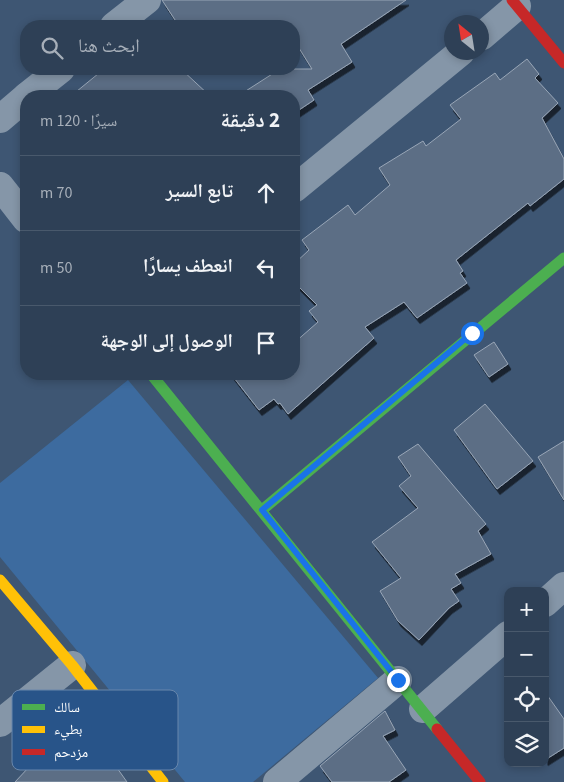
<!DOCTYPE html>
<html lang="ar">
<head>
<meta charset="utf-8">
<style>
  :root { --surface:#2e4056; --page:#36475c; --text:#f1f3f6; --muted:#a7afb9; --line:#49596c }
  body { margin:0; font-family:"Source Sans 3","Noto Naskh Arabic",sans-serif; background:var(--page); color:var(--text); direction:rtl }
  .controls { position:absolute; right:15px; bottom:15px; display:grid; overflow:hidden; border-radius:10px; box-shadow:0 2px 8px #0003 }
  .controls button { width:45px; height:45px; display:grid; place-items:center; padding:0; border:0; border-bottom:1px solid var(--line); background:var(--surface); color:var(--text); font:25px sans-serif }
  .compass { position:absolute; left:444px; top:15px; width:45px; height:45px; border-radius:50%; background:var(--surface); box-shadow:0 2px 8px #0003; rotate:330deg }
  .stop { position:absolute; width:15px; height:15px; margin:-11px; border:4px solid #1a73e8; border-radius:50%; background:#fff }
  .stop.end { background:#1a73e8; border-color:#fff; box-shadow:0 1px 5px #0008 }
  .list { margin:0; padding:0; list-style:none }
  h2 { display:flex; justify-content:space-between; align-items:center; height:65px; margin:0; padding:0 20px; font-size:21px }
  h2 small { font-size:16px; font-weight:400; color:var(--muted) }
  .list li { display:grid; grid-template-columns:32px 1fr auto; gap:15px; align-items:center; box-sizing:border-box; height:75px; padding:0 20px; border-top:1px solid var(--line) }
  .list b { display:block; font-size:19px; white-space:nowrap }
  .list em { font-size:16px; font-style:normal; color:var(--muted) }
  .icon { flex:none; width:28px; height:28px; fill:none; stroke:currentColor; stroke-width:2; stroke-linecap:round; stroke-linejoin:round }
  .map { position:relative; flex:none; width:564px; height:782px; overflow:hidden; direction:ltr }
  .search { position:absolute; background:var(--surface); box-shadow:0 2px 8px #0003; left:20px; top:20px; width:280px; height:55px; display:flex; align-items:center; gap:12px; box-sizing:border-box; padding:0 18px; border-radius:20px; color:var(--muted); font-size:19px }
  .panel { position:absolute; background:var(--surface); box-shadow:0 2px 8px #0003; left:20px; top:90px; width:280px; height:290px; border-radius:20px; direction:rtl }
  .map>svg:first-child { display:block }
  .green { fill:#3d6b9f }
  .building { fill:#5b6e85; stroke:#99a6b7; filter:url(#shadow) }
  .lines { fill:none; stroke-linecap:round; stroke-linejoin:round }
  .street { stroke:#8596a8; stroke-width:28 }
  .fast { stroke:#4caf50; stroke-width:11 }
  .slow { stroke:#ffc107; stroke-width:11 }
  .jam { stroke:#c62828; stroke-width:11 }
  .route { stroke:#1a73e8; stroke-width:6 }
  .key { fill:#285489; stroke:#6887ac; stroke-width:1 }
  .key-label { font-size:14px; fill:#fff }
</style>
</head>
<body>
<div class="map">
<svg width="564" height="782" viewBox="0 0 564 782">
  <defs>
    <filter id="shadow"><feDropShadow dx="3" dy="5.5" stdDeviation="0" flood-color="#0009"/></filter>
  </defs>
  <rect width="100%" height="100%" fill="#3e5673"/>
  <polygon class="green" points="128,380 378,678 253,782 185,782 0,557 0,483"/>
  <g class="building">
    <polygon points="162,0 406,0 341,44 352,62 308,90 314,100 296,112 294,108 294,96 238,96 280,69 312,69 294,40 294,26 179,26"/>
    <polygon points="527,59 539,74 535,78 558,103 542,118 564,159 564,179 530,206 528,203 456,260 463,271 460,273 467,283 417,318 404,302 365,327 374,338 288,414 280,403 278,404 274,399 259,410 231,374 294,374 294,343 318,322 309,311 317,305 294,282 294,264 309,250 302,240 348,205 355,215 390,185 379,168 423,141 426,146 461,119 450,105 495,73 500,80"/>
    <polygon points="104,69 181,69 210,96 71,96"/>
    <polygon points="494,342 508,364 489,377 474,355"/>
    <polygon points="485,404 533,461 497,489 454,430"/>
    <polygon points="564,441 564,500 538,457"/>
    <polygon points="418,444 486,524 478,531 491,554 455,574 461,583 451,589 459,601 449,608 419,640 398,621 380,591 401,578 372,542 418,508 399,486 411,476 398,457"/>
    <polygon points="545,692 564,719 564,748 545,760"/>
    <polygon points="385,711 395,730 383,736 406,770 389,782 332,782 320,766"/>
    <polygon points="93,734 127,782 15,782 58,736 73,751"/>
  </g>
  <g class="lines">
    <g class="street">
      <polyline points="114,26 147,0"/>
      <polyline points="482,36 517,6"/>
      <polyline points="27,96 61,69"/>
      <polyline points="0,119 26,97"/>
      <polyline points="0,186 26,219"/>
      <polyline points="294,189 461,52"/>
      <polyline points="545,603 564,586"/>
      <polyline points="423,709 508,635"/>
      <polyline points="0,723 72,665"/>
      <polyline points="277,782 398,680"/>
    </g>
    <g class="fast">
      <polyline points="151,374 437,729"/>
      <polyline points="262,510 564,258"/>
    </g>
    <polyline class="slow" points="0,580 72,665 163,782"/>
    <g class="jam">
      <polyline points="512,0 564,63"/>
      <polyline points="437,729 480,782"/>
    </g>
  </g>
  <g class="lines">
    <polyline class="route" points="398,680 262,510 472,333"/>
  </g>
  <rect x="12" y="690" width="166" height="80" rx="8" class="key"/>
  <rect x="22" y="704" width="23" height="6" fill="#4caf50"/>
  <rect x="22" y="726" width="23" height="7" fill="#ffc107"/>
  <rect x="22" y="749" width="23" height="6" fill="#c62828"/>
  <g class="key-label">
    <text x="54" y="712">سالك</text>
    <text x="54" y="734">بطيء</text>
    <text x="54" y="757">مزدحم</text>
  </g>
</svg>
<div class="controls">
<button>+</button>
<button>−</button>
<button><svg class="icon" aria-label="locate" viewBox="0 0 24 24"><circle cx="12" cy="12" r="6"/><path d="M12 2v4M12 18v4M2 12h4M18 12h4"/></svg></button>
<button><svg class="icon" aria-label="layers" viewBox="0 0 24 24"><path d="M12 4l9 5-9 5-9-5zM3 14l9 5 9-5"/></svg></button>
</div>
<svg class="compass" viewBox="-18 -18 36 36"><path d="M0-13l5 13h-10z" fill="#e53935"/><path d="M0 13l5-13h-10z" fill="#a7afb9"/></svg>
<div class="stop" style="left:472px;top:333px"></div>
<div class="stop end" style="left:398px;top:680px"></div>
<div class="search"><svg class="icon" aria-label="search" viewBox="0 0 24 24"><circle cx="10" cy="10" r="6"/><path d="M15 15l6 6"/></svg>ابحث هنا</div>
<section class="panel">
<h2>2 دقيقة<small>سيرًا · 120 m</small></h2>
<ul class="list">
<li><svg class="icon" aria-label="ahead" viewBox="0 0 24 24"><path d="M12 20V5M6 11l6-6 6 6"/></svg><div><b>تابع السير</b></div><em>70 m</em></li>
<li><svg class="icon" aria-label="left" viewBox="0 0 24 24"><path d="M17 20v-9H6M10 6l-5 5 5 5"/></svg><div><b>انعطف يسارًا</b></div><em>50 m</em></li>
<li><svg class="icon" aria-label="arrive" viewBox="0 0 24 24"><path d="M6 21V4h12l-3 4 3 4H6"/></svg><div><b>الوصول إلى الوجهة</b></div></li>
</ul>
</section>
</div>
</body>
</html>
